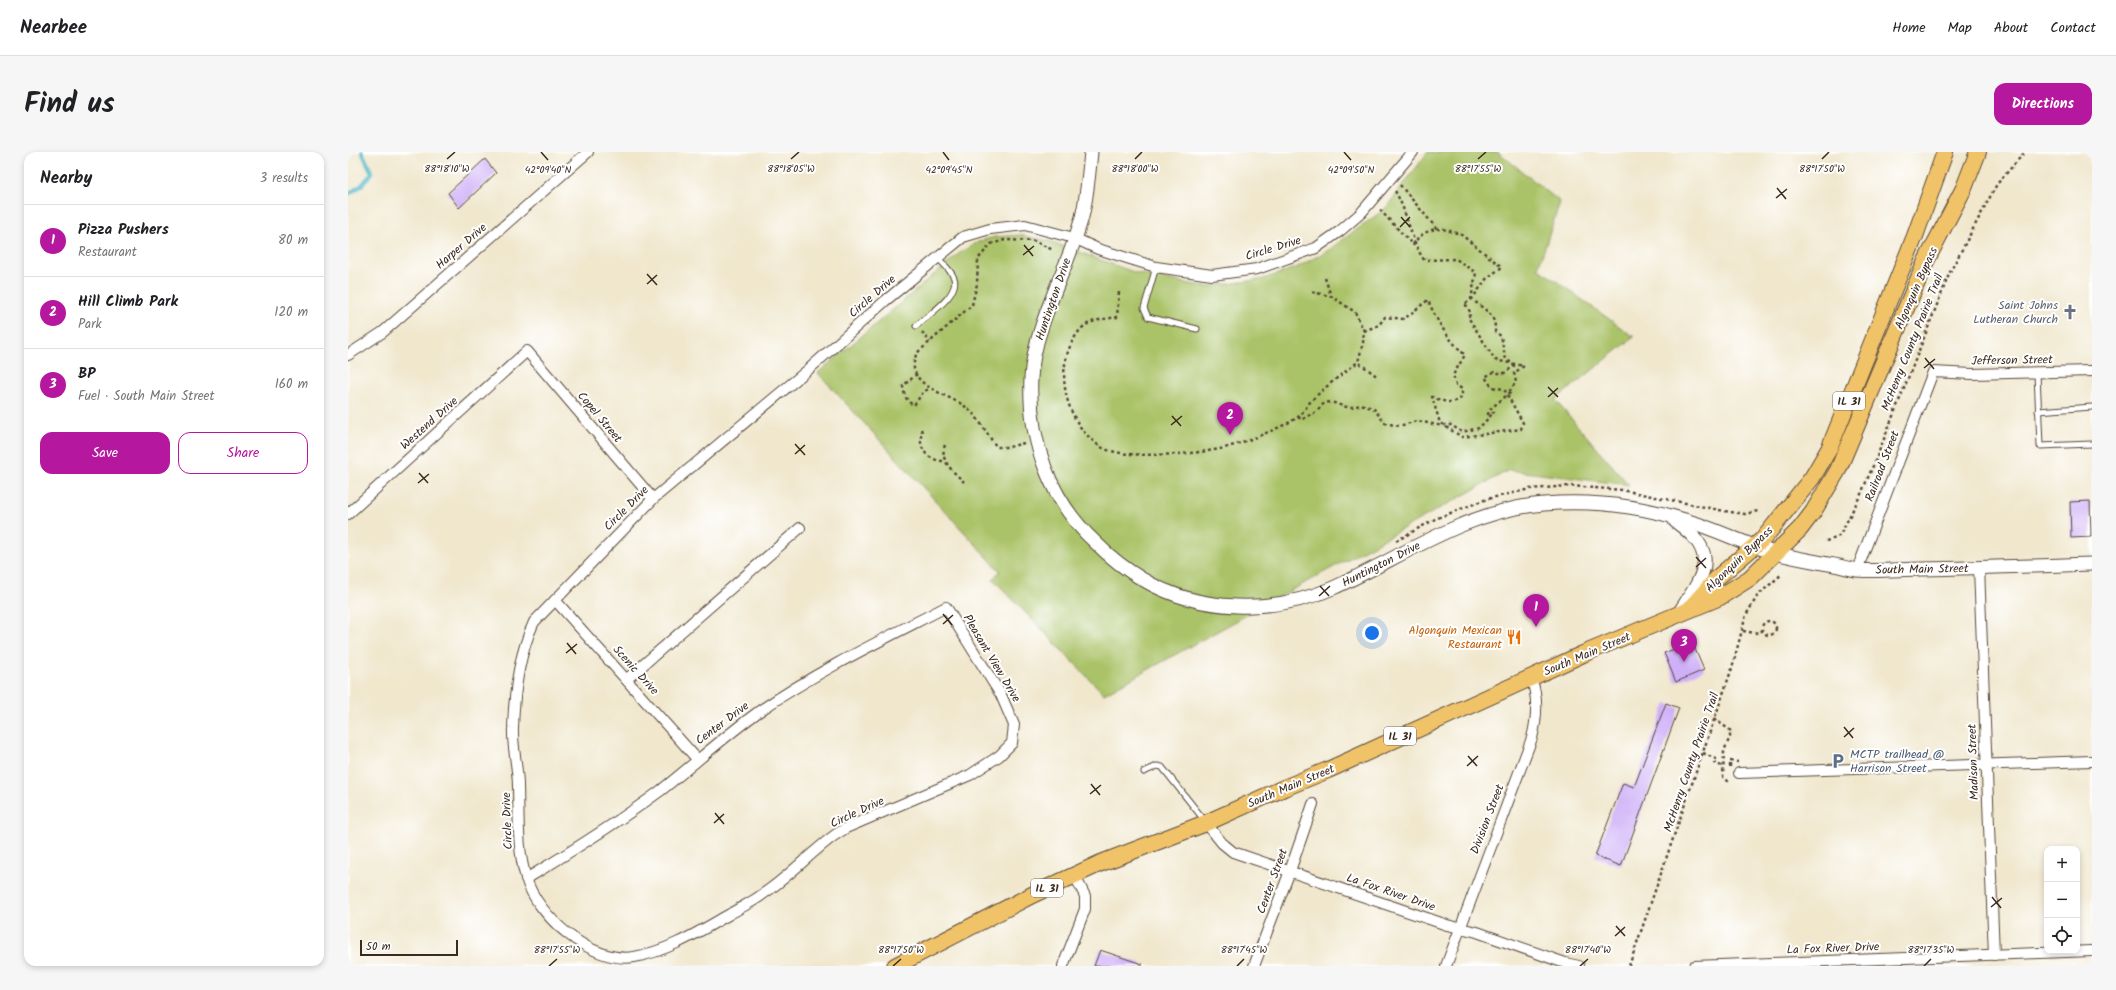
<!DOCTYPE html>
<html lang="en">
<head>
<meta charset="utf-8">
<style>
  :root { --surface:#fff; --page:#f6f6f6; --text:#202124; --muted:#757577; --line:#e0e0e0; --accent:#b5179e }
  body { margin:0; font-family:Kalam,sans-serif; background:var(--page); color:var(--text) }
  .controls { position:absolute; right:12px; bottom:12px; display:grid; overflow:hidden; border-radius:8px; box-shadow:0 2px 6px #0003 }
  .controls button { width:36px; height:36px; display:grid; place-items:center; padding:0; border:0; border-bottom:1px solid var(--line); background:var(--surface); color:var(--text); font:20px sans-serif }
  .scale { position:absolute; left:12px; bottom:10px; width:98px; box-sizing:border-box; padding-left:4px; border:2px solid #3b2a1e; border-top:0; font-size:11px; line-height:14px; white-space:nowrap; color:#3b2a1e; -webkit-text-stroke:3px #fff; paint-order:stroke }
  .you { position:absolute; left:1024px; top:481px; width:14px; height:14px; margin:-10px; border:3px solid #fff; border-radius:50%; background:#1a73e8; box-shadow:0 0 0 6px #1a73e833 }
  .badge { display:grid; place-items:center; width:26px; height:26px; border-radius:50%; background:var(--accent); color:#fff; font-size:13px; font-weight:700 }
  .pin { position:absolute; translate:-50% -33px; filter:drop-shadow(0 1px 2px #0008) }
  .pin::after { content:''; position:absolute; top:21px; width:14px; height:12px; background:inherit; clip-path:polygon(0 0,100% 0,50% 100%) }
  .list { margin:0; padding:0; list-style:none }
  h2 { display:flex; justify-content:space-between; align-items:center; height:52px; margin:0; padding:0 16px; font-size:17px }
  h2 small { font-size:13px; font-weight:400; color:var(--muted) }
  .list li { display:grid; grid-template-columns:26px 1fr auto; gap:12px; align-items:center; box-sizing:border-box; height:72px; padding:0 16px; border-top:1px solid var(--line) }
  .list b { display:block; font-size:15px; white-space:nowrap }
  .list p { margin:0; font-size:13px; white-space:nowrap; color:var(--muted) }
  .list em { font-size:13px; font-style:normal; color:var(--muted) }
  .actions { display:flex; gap:8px; padding:12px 16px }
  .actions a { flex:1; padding:9px 0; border:1px solid var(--accent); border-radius:12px; text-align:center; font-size:14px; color:var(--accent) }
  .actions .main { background:var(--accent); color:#fff }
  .icon { flex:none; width:22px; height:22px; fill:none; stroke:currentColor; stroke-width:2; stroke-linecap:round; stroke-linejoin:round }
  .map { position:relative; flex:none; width:1744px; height:814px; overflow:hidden; border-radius:12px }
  header { display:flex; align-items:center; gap:24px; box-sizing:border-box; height:56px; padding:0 20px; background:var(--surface); border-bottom:1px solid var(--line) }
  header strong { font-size:19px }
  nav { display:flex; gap:22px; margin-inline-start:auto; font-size:14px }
  .intro { display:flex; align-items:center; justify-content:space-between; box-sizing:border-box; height:96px; padding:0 24px }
  h1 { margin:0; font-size:28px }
  .button { padding:10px 18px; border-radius:12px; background:var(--accent); color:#fff; font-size:14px; font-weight:700 }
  main { display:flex; gap:24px; padding:0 24px }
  aside { flex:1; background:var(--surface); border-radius:12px; box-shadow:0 2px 6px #0003 }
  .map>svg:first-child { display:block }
  .green { fill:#aac368; stroke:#727643 }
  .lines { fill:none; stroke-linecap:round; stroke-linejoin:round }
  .stream { stroke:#4cb7c9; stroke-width:4 }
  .building { fill:#cfb0f8 }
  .service-casing { stroke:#564638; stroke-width:7 }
  .minor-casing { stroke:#564638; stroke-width:12 }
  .tertiary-casing { stroke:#564638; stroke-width:15 }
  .primary-casing { stroke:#564638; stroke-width:18 }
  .path { stroke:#564638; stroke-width:2.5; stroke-dasharray:3 3; stroke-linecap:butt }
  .service { stroke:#fff; stroke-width:5 }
  .minor { stroke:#fff; stroke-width:10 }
  .tertiary { stroke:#fff; stroke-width:13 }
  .primary { stroke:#f1c369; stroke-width:16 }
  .ticks { fill:none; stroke:#3b2a1e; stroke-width:1.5 }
  .labels { text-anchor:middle; stroke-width:4; stroke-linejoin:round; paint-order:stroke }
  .shield { fill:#fff; stroke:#766a62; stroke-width:1 }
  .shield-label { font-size:11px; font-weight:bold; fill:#3b2a1e }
  .street-label { font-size:12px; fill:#3b2a1e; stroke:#fff }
  .worship-label { font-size:12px; fill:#5b616d; stroke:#fff; text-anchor:end }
  .food-label { font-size:12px; fill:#c56008; stroke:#fff; text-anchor:end }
  .service-label { font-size:12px; fill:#4e5e75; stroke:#fff; text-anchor:start }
  .ticks-label { font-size:10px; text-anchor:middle; fill:#3b2a1e; stroke:#fff; stroke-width:4; stroke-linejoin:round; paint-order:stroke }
</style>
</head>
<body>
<header>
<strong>Nearbee</strong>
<nav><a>Home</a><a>Map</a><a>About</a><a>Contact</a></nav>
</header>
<div class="intro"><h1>Find us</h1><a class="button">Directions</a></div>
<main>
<aside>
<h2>Nearby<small>3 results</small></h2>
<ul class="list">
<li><span class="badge">1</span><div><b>Pizza Pushers</b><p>Restaurant</p></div><em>80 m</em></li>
<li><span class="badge">2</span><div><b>Hill Climb Park</b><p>Park</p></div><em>120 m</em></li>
<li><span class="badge">3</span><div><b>BP</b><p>Fuel · South Main Street</p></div><em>160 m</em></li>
</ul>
<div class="actions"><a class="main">Save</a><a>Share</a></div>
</aside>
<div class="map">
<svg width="1744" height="814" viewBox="0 0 1744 814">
  <rect width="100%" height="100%" fill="#fff"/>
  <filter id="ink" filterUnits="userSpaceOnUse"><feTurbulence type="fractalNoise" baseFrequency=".025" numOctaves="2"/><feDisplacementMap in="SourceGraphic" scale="8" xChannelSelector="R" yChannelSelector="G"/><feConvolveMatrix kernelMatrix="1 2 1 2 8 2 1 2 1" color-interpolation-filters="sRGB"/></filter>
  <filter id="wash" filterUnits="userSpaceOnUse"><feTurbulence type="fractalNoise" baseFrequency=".012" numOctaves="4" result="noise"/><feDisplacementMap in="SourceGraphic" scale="16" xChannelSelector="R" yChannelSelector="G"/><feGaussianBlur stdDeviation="0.9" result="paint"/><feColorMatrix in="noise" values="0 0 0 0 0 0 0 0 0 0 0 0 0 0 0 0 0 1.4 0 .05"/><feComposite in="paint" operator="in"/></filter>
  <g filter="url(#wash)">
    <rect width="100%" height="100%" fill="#f0e7cd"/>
    <polygon class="green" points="1080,0 1150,0 1212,50 1190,116 1286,185 1207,248 1281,333 1161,318 756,542 645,427 652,419 470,221 613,100 632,89 647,85 671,83 701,89 788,121 858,135 915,127 948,116 979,99 1037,57"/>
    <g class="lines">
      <polyline class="stream" points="0,42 13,34 24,21 14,0"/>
    </g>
    <g id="blocks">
      <g class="building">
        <polygon points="137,7 148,21 111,56 100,41"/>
        <polygon points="1742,349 1743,385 1723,386 1722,350"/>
        <polygon points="1344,490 1356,518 1328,530 1316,501"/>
        <polygon points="1318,551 1331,556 1273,714 1247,704 1275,631 1286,635"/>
        <polygon points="752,798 794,812 794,814 746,814"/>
      </g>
    </g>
  </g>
  <g filter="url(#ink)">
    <use href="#blocks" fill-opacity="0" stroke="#564638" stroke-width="1"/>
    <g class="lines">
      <defs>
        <g id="service">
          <polyline points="808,115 796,156 800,165 849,177"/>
          <path d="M568,174C579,164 612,143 606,126C603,118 595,112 590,106"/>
          <polyline points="1689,221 1692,294 1744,292"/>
          <polyline points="1690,259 1744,255"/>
          <polyline points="796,620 809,614 814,615 857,669"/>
        </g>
        <g id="minor">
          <polyline points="0,203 35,180 240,0"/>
          <polyline points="0,362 179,199 305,347"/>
          <polyline points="1631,416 1646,803"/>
          <polyline points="1509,418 1585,220 1624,222 1744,219"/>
          <polyline points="207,448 349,607"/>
          <polyline points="279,527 452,376"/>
          <polyline points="1391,621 1744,609"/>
          <polyline points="858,671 874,691 885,700 1099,773 1129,780 1217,811 1231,814"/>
          <path d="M178,727C224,699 269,671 312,639C346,612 378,583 413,558C471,518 536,487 598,455L653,543L666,573L664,591L651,604L622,623L498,676L487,683C462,701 441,725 415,742C405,750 393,755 382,762C352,779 321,799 286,805C244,812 189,764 178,726C169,697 171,665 170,634C170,615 164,595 165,576C166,541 171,502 186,470L305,347L461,217L537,149L615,85L642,77L677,73L726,86L750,97L808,115L864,123L909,117L968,96L992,79L1013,61L1065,0"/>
          <polyline points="715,814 737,757 737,744 727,724"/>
          <polyline points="906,814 942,719 965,652"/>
          <path d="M1098,814L1184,586C1189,566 1191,546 1183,526"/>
          <polyline points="1346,814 1744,799"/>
        </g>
        <g id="tertiary">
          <path d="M743,0C741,21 739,45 734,65C720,117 686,173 683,226C680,288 702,349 748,391C762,405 777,417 794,427C851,461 926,462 985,436C1054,405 1119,358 1196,352C1245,348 1293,354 1340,369C1364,376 1386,387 1409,395C1432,404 1456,407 1480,412C1490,413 1500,417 1509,418C1531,420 1554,417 1575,417C1632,416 1688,414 1744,412"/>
          <path d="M1327,369C1371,400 1359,419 1333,458"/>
        </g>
        <g id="primary">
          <polyline points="1344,454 1370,425 1416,386 1464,326 1481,297 1567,84 1597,0"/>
          <polyline points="547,814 684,743 753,711 858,671 936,636 980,618 1235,502 1372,445 1402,426 1452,377 1465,360 1490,318 1578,109 1616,36 1630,0"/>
        </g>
      </defs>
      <use href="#service" class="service-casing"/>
      <use href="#minor" class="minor-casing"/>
      <use href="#tertiary" class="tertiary-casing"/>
      <use href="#primary" class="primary-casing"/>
      <g class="path">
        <polyline points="1052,33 1089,77"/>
        <path d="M1047,39C1060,61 1062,87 1076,108L1108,107L1128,121L1123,147L1116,153L1119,154L1123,162L1120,165L1147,208L1176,214L1166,221L1168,230L1161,240H1163L1142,257L1140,262L1146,260L1131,276L1114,280L1103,273H1096"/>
        <polyline points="977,126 983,144 1007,160 1016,179 1015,191 1010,210 1030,225"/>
        <path d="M771,140L769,165C757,167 740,168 732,178C703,213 716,271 753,295C774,308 847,302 872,297C888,294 938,274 950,265C956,260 959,253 964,248C978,234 994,222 1010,210"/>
        <polyline points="964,140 982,144"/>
        <path d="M1016,179L1031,173L1037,165L1056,167L1080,148C1089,170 1100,187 1117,203L1105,223L1108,233L1114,237V245C1105,254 1095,249 1084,245L1092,271L1114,285L1173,277L1175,271L1156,237L1144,235L1137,225L1146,220L1155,222L1166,214L1157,205L1153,184L1147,180C1148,161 1137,159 1124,147L1139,126L1154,115L1111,81C1105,81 1101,78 1095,77C1083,76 1071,82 1065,93L1031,57"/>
        <polyline points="574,180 582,190"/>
        <path d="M569,222L555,234C556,242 558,250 566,253L576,239L582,237"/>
        <path d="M950,265L954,268C958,264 963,263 968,260C971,258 973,253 977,251C987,247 997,261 1013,252L1026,257L1037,271L1051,274L1069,269L1095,274"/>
        <path d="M573,277C575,281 573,282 573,287C572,301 584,309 596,309"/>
        <path d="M676,291L661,295H649C638,282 632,266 619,256C601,241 553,234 569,201L624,153L629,132L630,107L643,92L657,88L686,89L705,98"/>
        <path d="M597,293C591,309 605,319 616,330"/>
        <polyline points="1048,389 1087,367 1139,347 1182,337 1222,334 1274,338 1376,359 1397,362 1410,359"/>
        <polyline points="1478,389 1488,386 1492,383 1513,342 1528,307 1602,120 1649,32 1677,0"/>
        <circle cx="1421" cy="476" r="7"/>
        <polyline points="1395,479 1407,481 1414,479"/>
        <polyline points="1366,567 1382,578 1382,585 1376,599 1375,625 1380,629 1382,626"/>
        <polyline points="1355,601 1368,607 1366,611 1376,615"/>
        <polyline points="1382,615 1382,609 1390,610"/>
        <polyline points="1281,814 1384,516 1398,463 1410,443 1434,422"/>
      </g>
      <use href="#service" class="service"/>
      <use href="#minor" class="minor"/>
      <use href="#tertiary" class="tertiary"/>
      <use href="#primary" class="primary"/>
    </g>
  </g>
  <path class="ticks" d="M193,0L200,8M595,0L601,8M996,0L1003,8M99,7L107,0M443,7L451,0M787,7L794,0M1130,7L1138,0M1474,7L1481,0M1429,36L1438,47M1428,46L1439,37M1053,65L1062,75M1052,75L1062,65M676,93L685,104M675,103L686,94M299,122L309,133M299,132L309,123M1577,206L1586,217M1576,216L1587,207M1200,235L1210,245M1200,245L1210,236M824,264L833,274M823,273L834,264M447,292L457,303M447,302L457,293M71,321L80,331M70,331L81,322M1348,405L1358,416M1348,415L1358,406M972,434L981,444M971,444L982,434M595,462L604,473M595,472L605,463M219,491L228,502M218,501L229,492M1496,575L1505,586M1496,585L1506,576M1120,604L1129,614M1119,614L1130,604M743,632L752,643M742,642L753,633M367,661L376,672M366,671L376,662M1644,745L1653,756M1643,755L1654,746M1268,774L1277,784M1267,784L1277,775M201,814L209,807M545,814L553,807M889,814L896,807M1232,814L1240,807M1576,814L1583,807"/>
  <defs>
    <symbol id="church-bare" viewBox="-9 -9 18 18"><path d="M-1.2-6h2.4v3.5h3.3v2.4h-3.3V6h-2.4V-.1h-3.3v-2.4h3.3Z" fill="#6b7280" stroke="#fff" stroke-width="2.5" paint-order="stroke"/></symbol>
    <symbol id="restaurant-bare" viewBox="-9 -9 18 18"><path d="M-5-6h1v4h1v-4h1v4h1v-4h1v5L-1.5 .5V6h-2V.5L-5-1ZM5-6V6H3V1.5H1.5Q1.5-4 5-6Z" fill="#e8710a" stroke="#fff" stroke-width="2.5" paint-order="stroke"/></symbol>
    <symbol id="parking-bare" viewBox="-9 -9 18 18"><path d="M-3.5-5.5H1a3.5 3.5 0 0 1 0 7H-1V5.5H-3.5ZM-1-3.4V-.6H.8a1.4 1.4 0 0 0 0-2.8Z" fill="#5c6f8a" stroke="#fff" stroke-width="2.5" paint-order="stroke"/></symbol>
  </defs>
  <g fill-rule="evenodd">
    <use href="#church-bare" x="1711" y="149" width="22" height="22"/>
    <use href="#restaurant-bare" x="1155" y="474" width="22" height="22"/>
    <use href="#parking-bare" x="1479" y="598" width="22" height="22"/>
  </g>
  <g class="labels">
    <g class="shield">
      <rect x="1485" y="240" width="32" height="18" rx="3"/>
      <rect x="1036" y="575" width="32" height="18" rx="3"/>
      <rect x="683" y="727" width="32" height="18" rx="3"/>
    </g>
    <g class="shield-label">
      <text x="1501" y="253">IL 31</text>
      <text x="1052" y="588">IL 31</text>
      <text x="699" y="740">IL 31</text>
    </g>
    <g class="street-label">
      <text transform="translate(113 94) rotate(-41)" y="4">Harper Drive</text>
      <text transform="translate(925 96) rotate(-17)" y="4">Circle Drive</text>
      <text transform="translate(1568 136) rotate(-66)" y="4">Algonquin Bypass</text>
      <text transform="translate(524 144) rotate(-41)" y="4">Circle Drive</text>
      <text transform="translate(705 147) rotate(-71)" y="4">Huntington Drive</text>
      <text transform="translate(1564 190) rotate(-68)" y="4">McHenry County Prairie Trail</text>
      <text transform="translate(1664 208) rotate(-1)" y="4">Jefferson Street</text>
      <text transform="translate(252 265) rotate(50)" y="4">Copel Street</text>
      <text transform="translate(81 271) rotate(-42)" y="4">Westend Drive</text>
      <text transform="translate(1534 314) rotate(-69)" y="4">Railroad Street</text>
      <text transform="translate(278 356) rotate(-45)" y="4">Circle Drive</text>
      <text transform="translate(1391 407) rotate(-44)" y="4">Algonquin Bypass</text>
      <text transform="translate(1033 412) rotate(-27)" y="4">Huntington Drive</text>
      <text transform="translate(1574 417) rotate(-1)" y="4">South Main Street</text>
      <text transform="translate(1239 502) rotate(-23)" y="4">South Main Street</text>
      <text transform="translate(644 506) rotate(59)" y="4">Pleasant View Drive</text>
      <text transform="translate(288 518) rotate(48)" y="4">Scenic Drive</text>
      <text transform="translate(374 571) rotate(-37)" y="4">Center Drive</text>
      <text transform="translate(1343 610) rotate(-71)" y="4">McHenry County Prairie Trail</text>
      <text transform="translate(1625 610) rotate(-92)" y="4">Madison Street</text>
      <text transform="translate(943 634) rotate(-23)" y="4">South Main Street</text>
      <text transform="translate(509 660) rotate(-25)" y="4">Circle Drive</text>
      <text transform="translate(1139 667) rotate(-69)" y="4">Division Street</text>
      <text transform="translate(159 669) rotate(-92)" y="4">Circle Drive</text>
      <text transform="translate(924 729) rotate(-70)" y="4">Center Street</text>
      <text transform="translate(1043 740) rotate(19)" y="4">La Fox River Drive</text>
      <text transform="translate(1485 796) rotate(-2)" y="4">La Fox River Drive</text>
    </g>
    <g class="worship-label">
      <text x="1710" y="157">Saint Johns<tspan x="1710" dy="14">Lutheran Church</tspan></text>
    </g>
    <g class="food-label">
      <text x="1154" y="482">Algonquin Mexican<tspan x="1154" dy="14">Restaurant</tspan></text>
    </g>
    <g class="service-label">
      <text x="1502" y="606">MCTP trailhead @<tspan x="1502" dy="14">Harrison Street</tspan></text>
    </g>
  </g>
  <g class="ticks-label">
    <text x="99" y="20">88°18'10"W</text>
    <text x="443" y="20">88°18'05"W</text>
    <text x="787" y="20">88°18'00"W</text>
    <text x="1130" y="20">88°17'55"W</text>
    <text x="1474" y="20">88°17'50"W</text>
    <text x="200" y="21">42°09'40"N</text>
    <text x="601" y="21">42°09'45"N</text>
    <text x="1003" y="21">42°09'50"N</text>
    <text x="209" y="801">88°17'55"W</text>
    <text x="553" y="801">88°17'50"W</text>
    <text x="896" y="801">88°17'45"W</text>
    <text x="1240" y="801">88°17'40"W</text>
    <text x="1583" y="801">88°17'35"W</text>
  </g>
</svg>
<div class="controls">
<button>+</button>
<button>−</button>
<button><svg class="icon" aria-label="locate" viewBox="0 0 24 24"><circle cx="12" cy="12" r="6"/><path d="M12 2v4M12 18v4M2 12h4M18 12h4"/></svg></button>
</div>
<div class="scale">50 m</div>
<div class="you"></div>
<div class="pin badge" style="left:1188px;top:475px">1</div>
<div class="pin badge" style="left:882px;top:283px">2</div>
<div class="pin badge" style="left:1336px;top:510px">3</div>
</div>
</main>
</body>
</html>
